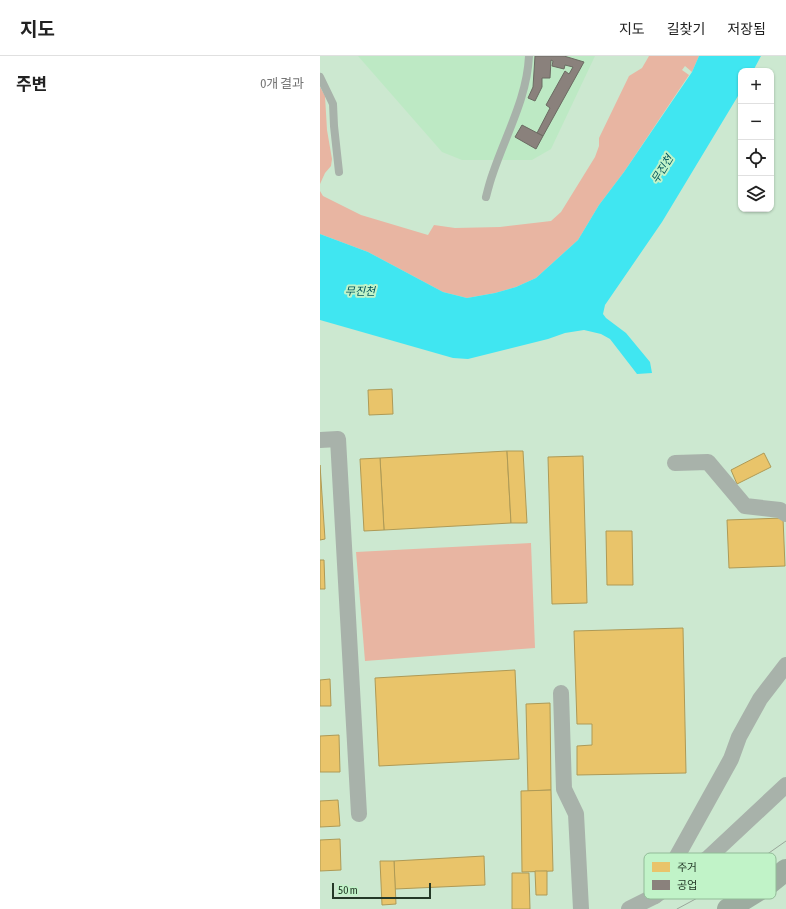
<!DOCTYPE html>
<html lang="ko">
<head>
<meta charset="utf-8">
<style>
  :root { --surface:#fff; --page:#f2f2f2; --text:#222; --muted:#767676; --line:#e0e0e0 }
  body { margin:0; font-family:"Asap Condensed","Noto Sans KR",sans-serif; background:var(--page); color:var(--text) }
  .controls { position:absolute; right:12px; top:12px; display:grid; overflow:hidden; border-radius:8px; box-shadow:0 1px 3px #0004 }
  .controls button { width:36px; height:36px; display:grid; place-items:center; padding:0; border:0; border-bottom:1px solid var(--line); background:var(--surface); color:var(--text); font:20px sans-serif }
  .scale { position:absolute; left:12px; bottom:10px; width:99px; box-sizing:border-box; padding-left:4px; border:2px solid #243827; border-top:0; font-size:11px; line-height:14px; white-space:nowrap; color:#243827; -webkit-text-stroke:3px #c1f3c8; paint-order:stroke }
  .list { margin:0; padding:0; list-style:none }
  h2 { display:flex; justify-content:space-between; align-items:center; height:52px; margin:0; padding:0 16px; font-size:17px }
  h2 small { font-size:13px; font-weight:400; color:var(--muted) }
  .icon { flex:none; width:22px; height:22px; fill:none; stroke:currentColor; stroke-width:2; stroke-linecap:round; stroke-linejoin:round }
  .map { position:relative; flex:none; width:466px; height:853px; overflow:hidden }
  header { display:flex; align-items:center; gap:24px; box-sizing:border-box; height:56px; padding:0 20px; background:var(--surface); border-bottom:1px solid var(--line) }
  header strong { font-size:19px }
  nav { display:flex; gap:22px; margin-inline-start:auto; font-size:14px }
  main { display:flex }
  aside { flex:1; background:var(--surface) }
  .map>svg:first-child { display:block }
  .built { fill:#bde9c4 }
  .green { fill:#e8b5a2 }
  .water { fill:#40e6f1 }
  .homes { fill:#e9c46a; stroke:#ae9a56 }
  .industry { fill:#8a817c; stroke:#6b6b62 }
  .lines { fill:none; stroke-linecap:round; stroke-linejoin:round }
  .service { stroke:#a8b2aa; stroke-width:8 }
  .minor { stroke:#a8b2aa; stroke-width:16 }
  .primary { stroke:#9daca0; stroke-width:22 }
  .tram { stroke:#9aa79b; stroke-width:1 }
  .labels { text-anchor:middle; stroke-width:4; stroke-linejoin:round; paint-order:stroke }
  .water-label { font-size:11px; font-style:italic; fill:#00535d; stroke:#c1f3c8 }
  .key { fill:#c1f3c8; stroke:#92bb98; stroke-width:1 }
  .key-label { font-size:11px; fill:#243827 }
</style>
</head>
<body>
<header>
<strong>지도</strong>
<nav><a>지도</a><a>길찾기</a><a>저장됨</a></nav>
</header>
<main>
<aside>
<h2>주변<small>0개 결과</small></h2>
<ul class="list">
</ul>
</aside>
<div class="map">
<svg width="466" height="853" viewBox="0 0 466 853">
  <rect width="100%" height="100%" fill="#cce8d0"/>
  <polygon class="built" points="38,0 275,0 231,93 212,104 142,104 122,96"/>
  <g class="green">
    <polygon points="329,0 379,0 372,16 365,10 362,14 369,19 304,116 279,149 258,184 216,222 196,231 175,237 147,242 123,236 48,196 0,178 0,135 3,140 41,159 108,179 114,169 135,172 180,171 231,165 241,156 275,101 279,90 279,82 309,20 322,12"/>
    <polygon points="0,31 5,40 7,74 12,103 11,110 5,117 0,128"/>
    <polygon points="211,487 215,592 45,605 36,496"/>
  </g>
  <polygon class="water" points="379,0 441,0 433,15 421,15 421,35 342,166 285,249 283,258 286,262 306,277 330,306 332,317 317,318 290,283 281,278 264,274 245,277 228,283 148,303 133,302 0,264 0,178 48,196 123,236 147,242 175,237 196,231 216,222 258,184 279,149 304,116 372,16"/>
  <g class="homes">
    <polygon points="72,333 73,358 49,359 48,334"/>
    <polygon points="187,395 191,467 64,474 60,402"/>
    <polygon points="187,395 203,395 207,467 191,467"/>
    <polygon points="444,397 451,411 417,428 411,414"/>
    <polygon points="263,400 267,547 232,548 228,401"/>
    <polygon points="60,402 64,474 44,475 40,403"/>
    <polygon points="0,409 5,483 0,484"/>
    <polygon points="463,462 465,510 409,512 407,464"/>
    <polygon points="286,475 312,475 313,529 287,529"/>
    <polygon points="0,504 4,504 5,533 0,533"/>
    <polygon points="363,572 366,717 257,719 257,690 272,689 272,668 257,668 254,575"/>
    <polygon points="195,614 199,703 59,710 55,622"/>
    <polygon points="10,623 11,650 0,650 0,624"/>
    <polygon points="230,647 231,734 208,735 206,648"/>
    <polygon points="19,679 20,716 0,716 0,680"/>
    <polygon points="231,734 233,815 202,816 201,735"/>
    <polygon points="18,744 20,770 0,771 0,745"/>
    <polygon points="20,783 21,814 0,815 0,784"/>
    <polygon points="164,800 165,829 75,833 74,805"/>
    <polygon points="60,805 74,805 76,848 62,849"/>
    <polygon points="215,815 227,815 227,839 216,839"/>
    <polygon points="192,817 209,817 210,853 192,853"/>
  </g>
  <g class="industry">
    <polygon points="215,0 244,0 264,6 223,80 217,77 230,52 226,49 245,15 249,18 253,11 245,9 244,13 232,10 233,5 231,4 230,22 222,22 222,31 215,45 208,42 213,31"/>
    <polygon points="202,69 223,80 216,93 195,81"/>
  </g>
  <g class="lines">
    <g class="service">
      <polyline points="0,21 13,48 14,70 19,116"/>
      <path d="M166,141C168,133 170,125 173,117C186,78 207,42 209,0"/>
    </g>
    <g class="minor">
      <polyline points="0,384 18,383 39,758"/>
      <polyline points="355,407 388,406 425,450 460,454 466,458"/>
      <polyline points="241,637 244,733 256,758 261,853"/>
      <polyline points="335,840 411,703 419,681 440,643 466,609"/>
      <polyline points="309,853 335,840 388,802 466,729"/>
    </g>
    <polyline class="primary" points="408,853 447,829 466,814"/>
    <polyline class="tram" points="357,853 409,825 466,785"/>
  </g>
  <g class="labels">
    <g class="water-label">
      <text transform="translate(342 113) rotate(-58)" y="4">무진천</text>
      <text x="40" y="239">무진천</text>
    </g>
  </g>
  <rect x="324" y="797" width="132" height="46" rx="6" class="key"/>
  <rect x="332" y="806" width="18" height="10" fill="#e9c46a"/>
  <rect x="332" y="824" width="18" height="10" fill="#8a817c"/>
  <g class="key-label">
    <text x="357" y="815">주거</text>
    <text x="357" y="833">공업</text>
  </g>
</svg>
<div class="controls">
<button>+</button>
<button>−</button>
<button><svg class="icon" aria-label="locate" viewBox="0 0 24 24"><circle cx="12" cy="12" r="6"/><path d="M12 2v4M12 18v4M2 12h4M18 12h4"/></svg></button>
<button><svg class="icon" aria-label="layers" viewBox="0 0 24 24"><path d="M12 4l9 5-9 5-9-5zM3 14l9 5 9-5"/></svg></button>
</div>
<div class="scale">50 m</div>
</div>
</main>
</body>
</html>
